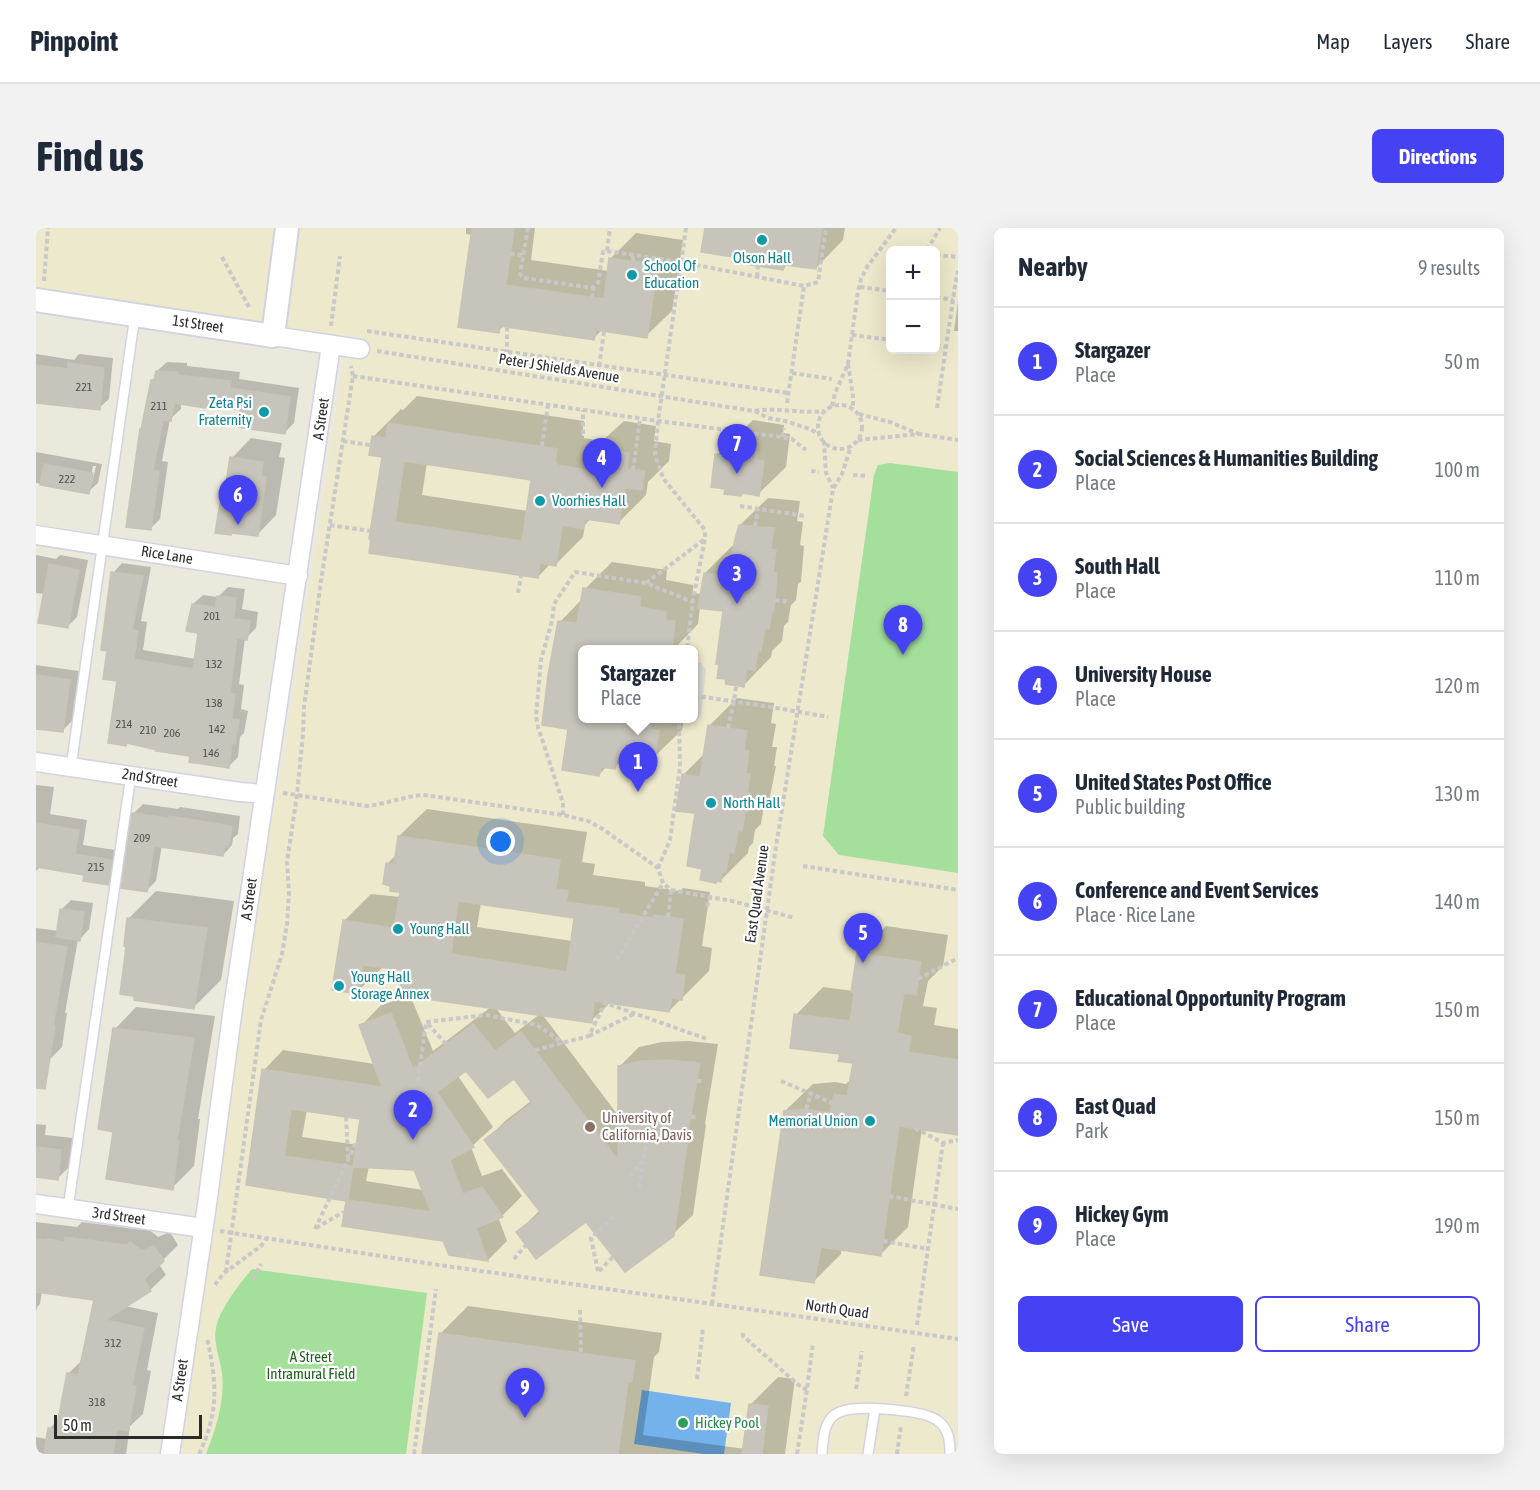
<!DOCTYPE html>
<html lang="en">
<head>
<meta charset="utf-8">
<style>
  :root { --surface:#fff; --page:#f2f2f3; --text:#1f2937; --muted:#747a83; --line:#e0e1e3; --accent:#4442f3 }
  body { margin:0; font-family:"Asap Condensed",sans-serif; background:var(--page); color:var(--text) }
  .controls { position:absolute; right:18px; top:18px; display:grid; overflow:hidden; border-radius:9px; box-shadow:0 6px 24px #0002 }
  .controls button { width:54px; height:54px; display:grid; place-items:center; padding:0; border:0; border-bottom:2px solid var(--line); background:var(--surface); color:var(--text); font:30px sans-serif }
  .scale { position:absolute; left:18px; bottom:15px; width:148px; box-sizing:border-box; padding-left:6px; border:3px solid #2a2a2a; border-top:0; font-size:16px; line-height:21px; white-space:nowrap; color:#2a2a2a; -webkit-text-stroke:4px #fff; paint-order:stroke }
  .you { position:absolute; left:465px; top:614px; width:21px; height:21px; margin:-15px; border:4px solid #fff; border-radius:50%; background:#1a73e8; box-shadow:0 0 0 9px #1a73e833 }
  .badge { display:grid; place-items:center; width:39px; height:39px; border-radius:50%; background:var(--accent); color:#fff; font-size:20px; font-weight:700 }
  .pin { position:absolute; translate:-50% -50px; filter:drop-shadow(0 2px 3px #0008) }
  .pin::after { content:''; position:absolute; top:32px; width:21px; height:18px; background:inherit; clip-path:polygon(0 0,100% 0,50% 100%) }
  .popup { position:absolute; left:542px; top:417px; width:120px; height:78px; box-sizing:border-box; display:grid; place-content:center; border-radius:9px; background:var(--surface); filter:drop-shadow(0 2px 4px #0005); font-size:20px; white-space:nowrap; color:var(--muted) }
  .popup b { font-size:22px; color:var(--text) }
  .popup::after { content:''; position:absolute; left:50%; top:100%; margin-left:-12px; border:12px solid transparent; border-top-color:var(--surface) }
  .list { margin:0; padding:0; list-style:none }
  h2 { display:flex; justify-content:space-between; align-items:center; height:78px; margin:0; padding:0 24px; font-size:26px }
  h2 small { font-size:20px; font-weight:400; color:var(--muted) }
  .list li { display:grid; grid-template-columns:39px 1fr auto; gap:18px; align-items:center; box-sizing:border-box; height:108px; padding:0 24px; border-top:2px solid var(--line) }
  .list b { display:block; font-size:22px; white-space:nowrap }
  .list p { margin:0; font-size:20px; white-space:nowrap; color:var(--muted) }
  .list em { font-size:20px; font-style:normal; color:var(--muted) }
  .actions { display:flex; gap:12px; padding:18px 24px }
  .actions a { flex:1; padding:14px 0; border:2px solid var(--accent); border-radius:9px; text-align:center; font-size:21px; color:var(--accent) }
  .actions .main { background:var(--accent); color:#fff }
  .map { position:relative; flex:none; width:922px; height:1226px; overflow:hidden; border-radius:9px }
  header { display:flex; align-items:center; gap:36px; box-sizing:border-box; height:84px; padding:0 30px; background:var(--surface); border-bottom:2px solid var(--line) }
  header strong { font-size:28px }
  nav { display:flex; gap:33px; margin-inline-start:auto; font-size:21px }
  .intro { display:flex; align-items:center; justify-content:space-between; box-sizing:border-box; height:144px; padding:0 36px }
  h1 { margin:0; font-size:42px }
  .button { padding:15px 27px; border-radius:9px; background:var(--accent); color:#fff; font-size:21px; font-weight:700 }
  main { display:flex; gap:36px; padding:0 36px }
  aside { flex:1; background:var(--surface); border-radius:9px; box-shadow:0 6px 24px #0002 }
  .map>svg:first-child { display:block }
  .education { fill:#ede9cc; fill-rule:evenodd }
  .green { fill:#a4e09b }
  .plaza { fill:#dcdad3 }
  .water { fill:#73b2ea }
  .shadow { fill:#0003; fill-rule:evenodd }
  .building { fill:#c7c4bc; stroke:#c7c4b6; stroke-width:1.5; fill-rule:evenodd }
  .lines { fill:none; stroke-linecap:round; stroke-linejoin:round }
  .service-casing { stroke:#d2d2e2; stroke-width:12 }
  .minor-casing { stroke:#d2d2e2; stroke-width:21 }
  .tertiary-casing { stroke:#d2d2e2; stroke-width:26 }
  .path { stroke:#c8c8c8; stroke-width:4; stroke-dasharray:4.5 3; stroke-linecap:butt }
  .service { stroke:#fff; stroke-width:9 }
  .minor { stroke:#fff; stroke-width:18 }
  .tertiary { stroke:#fff; stroke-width:22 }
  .culture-dot { fill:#0f9aa8; stroke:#fff; stroke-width:2 }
  .education-dot { fill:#8d6e63; stroke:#fff; stroke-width:2 }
  .leisure-dot { fill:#2e9e5b; stroke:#fff; stroke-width:2 }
  .labels { text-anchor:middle; stroke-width:4.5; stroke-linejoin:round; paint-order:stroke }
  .number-label { font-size:12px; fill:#51504e }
  .culture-label { font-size:15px; fill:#0d838f; stroke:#fff; text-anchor:start }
  .street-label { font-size:15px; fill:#2a2a2a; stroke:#fff }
  .education-label { font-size:15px; fill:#785e54; stroke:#fff; text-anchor:start }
  .park-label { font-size:15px; fill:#1d641d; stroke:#fff }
  .leisure-label { font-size:15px; fill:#27864d; stroke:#fff; text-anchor:start }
</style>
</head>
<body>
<header>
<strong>Pinpoint</strong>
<nav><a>Map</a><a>Layers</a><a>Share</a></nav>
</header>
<div class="intro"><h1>Find us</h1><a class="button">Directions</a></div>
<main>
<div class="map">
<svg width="922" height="1226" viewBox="0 0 922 1226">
  <rect width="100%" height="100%" fill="#ebe8dc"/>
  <path class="education" d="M0,0H922V1226H138L233,571L241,572L309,129L0,83ZM855,22H900V122H855ZM546,422H658V490H546Z"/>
  <g class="green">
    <polygon points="854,235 922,244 922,645 803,627 787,608 838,247 842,237"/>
    <path d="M216,1041L391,1065L370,1226H170C180,1200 189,1174 186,1145C184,1131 177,1114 180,1100C183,1082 204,1055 216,1041Z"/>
  </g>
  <polygon class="plaza" points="658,435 665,435 670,441 665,488 655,495 626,491 624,491 658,490"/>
  <polygon class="water" points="606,1162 695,1175 688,1226 668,1226 598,1216"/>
  <g class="shadow">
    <polygon points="430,0 499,0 495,32 573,43 575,30 600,5 647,12 636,83 610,108 566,102 558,110 469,97 462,103 437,7 430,6"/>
    <polygon points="670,0 809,0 807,12 780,40 752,36 747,41 699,28"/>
    <polygon points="922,74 922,103 918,103"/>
    <polygon points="0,126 38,132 43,126 77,130 73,171 63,180 0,173"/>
    <polygon points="131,134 151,135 151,138 204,144 203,151 263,160 258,195 248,205 206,181 145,175 145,181 134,191 126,233 132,234 124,291 114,301 117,153 120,149 121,143"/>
    <path d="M381,168L548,193L546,207L548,208V210L566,213L588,193L620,198L618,213L635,216L633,233L612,254L610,267L582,295L555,290L549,297L547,309L520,336L515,335L502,349L335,324L347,227L337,209L365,181L367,182ZM391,235L497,251L492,283L386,267Z"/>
    <polygon points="717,192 748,197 747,205 754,206 750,239 722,266 707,264 705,267 690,260 681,227"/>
    <polygon points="215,210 246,215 243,229 249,230 240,287 221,307 185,275 189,271 196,230"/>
    <path d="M0,224L66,236L62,255L52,264L0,255ZM57,238H60L56,255H53Z"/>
    <polygon points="732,270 764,273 761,293 767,294 764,317 768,318 765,354 762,356 760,372 755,377 752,394 748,398 746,413 736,423 735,429 708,457 689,382 664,379 662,396 637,422 546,422 546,490 648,490 646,502 618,529 613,529 608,534 587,531 579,539 571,538 563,547 534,499 524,394 547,370 549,361 576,334 631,342 630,352 657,357 657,365 666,366 669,345 696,318 699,318 704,297"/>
    <polygon points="0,327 20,331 24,327 52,332 41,389 31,399 9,366 0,365"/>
    <polygon points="86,335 115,339 105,393 111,394 107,422 160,431 163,404 157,376 167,367 182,369 192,359 209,361 206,381 222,384 220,400 210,410 209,410 203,456 208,457 205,481 212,483 208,505 204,509 202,529 192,539 156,526 92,514 90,517 83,452 72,421 77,345"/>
    <polygon points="0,437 43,443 36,493 26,503 0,499"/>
    <polygon points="701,470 738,475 735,495 740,496 736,519 741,519 738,538 740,538 733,574 728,578 725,596 719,602 717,615 713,619 712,625 685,652 668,639 661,584 647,547 669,525 673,498"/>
    <polygon points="0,557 18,559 14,586 51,592 47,617 85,623 81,646 72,656 50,646 5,638 0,643"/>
    <polygon points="107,576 142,581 144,579 204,588 202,606 197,610 196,617 187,627 126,617 120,653 111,662 98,585"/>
    <path d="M391,581L551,604L546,634L559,636L557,647L609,654V658L644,663L647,660L674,664L666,718L676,720L673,743L633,783L575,774L555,793L506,786L584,890V838L603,819L626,814L652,813L682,816L669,896L670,897L657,987L637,1006L550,991L482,1004L504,982L450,912L469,893L496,872L478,849L431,841L422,848L457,899L435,919L446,948L466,941L486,968L466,988L462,989L471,1013L452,1032L414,1026L408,1011L308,997L311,971L212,955L228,842L247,822L339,836L325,798L344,778L373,767L368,741L348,738L321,764L308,693L335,666L364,669L365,663L351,636L361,626L363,608ZM445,675L540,689L536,713L441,699ZM374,767L455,779L397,823ZM459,779L504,786L479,805ZM271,882L326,890L322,917L266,909ZM333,938L379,941L387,962L330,953Z"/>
    <polygon points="120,663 198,673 185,752 158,779 93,690"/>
    <polygon points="35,672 57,675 53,701 44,711 42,711 29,785 31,785 26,819 13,832 5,830 0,861 0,700 23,703 26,681"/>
    <polygon points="850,698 912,707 907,738 892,753 887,778 901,780 898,797 922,801 922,905 886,900 872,999 844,1027 806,1021 805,1026 778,1053 749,883 777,856 799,854 810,856 816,850 819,834 805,825 760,787 787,759 817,763 823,726"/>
    <polygon points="100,779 179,788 162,891 164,891 158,938 136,960 78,903 79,801"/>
    <polygon points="0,896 10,897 9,907 37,910 34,938 21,951 0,948"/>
    <polygon points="0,994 41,999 46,994 107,1002 111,1000 122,1009 134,1004 142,1017 123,1036 130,1047 114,1062 89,1078 122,1085 111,1142 115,1143 107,1186 94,1198 90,1226 0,1226 0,1209 10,1211 12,1209 13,1201 24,1190 32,1146 47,1131 60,1071 6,1063 4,1076 1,1079 0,1084"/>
    <polygon points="432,1078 626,1105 623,1124 618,1129 607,1207 709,1221 714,1177 742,1149 759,1151 749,1226 388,1226 405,1105"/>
  </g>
  <g class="building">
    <polygon points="436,0 478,0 470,57 568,71 573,30 622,37 611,110 560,102 558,112 464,98 463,105 422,99"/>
    <polygon points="669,0 786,0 780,41 749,37 747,42 696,34 697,29 665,24"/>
    <polygon points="32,135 68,140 64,182 0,175 0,137 32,141"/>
    <polygon points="120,143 142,144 142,147 195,153 194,160 254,169 249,206 202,199 204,182 171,178 169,180 138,175 135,193 127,192 117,242 123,243 115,302 90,299 104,201 105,202 115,152 118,152"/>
    <path d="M352,195L521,221L519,235H521V237L551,242L554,223L558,224L559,219L593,225L591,241L609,243L606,262L589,260L583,296L549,291L547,301L526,297L520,338L504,335L502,350L333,325L335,311H333L346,229L333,227L336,208L350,210ZM368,233L495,252L486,313L359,294Z"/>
    <polygon points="688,219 722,224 721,232 728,233 723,268 706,265 705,268 688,266 689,261 675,259 679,226 687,227"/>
    <polygon points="194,229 227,234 225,248 230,249 222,308 195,305 195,307 179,305 184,275 187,275"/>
    <polygon points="8,236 57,245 53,266 4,257"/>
    <polygon points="703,297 738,300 735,321 740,322 737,344 741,345 738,383 736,382 733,401 729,400 725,423 722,422 719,442 711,441 708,459 690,456 689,451 681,450 683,436 680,436 687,383 662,380 668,345 694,348 698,315"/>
    <polygon points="13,336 43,342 32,400 2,395"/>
    <polygon points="75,344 107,348 96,402 102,403 98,431 157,441 162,405 150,403 156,376 179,379 181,368 200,370 198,391 214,393 211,412 201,410 194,465 199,466 196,491 203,492 199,516 196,515 193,540 153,534 154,528 120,523 121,522 91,515 90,518 72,515 81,453 67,451 71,423 65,422"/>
    <polygon points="547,360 604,369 604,379 630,384 630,392 639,393 636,422 546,422 546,490 603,490 603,493 615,495 614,501 623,503 619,531 609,530 608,536 581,532 579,541 565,539 563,548 526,542 532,501 506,497 512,447 522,393 541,395"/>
    <polygon points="0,447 34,452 27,504 0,501"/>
    <polygon points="672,497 711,503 708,522 713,523 710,546 714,546 711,565 714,565 711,584 709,584 706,603 702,602 698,625 693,624 690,644 686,644 685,654 680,653 680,655 664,652 666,641 651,638 659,585 640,583 646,546 664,549"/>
    <polygon points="96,585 133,590 133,588 196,598 193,617 189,617 187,628 118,618 111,664 85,660"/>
    <polygon points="0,595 43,602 39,626 76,632 72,657 47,653 48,647 0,639"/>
    <path d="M362,608L524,632L520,661L532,663L530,674L583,681L582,685L617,690L618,687L647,691L639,746L649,747L646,772L636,770L633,784L558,773L556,795L363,767L366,742L327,737L322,766L296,762L307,692L358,700L364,664L354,663V658L347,656L350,635L358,636ZM422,673L538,690L531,744L415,726Z"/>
    <polygon points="24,681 48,684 44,713 20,709"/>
    <polygon points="91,690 171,700 158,781 98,772 98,768 84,766 90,719 88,718"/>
    <polygon points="0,714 31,719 17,798 19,798 9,861 0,860"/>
    <polygon points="821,725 885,734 880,767 868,765 861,805 875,808 872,824 922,832 922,907 863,898 845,1028 785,1019 778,1055 724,1047 748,883 770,881 794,885 798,866 811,868 817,835 802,833 804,826 754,820 758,786 814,793 818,765 815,764"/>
    <path d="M355,785L377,841L437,796L459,823L485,804L582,932V838L606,833L632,832L664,835L650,915L651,916L638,1008L589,1044L550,994L500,1031L480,1004L505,985L448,912L496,875L478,851L452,870L430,843L401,864L438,919L414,932L427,966L446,959L467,989L440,1000L452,1033L413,1027L407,1013L306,998L310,973L210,957L226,841L346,859L323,797ZM255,881L324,891L317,938L248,928ZM317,939L378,942L395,984L312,972Z"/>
    <polygon points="77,800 158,810 141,912 143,913 137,962 70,951 77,904 62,901"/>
    <polygon points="0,919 25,922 22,952 0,949"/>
    <polygon points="29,1009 91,1017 94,1014 106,1023 118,1018 128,1033 108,1051 115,1063 69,1092 108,1100 96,1157 100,1158 92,1203 81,1201 77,1226 8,1226 12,1200 20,1202 31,1145 42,1147 58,1072 0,1064 0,1011 11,1012 11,1011 29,1014"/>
    <polygon points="403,1105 599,1133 596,1153 592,1154 582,1226 386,1226"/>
    <polygon points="713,1176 732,1178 726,1226 706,1226"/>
  </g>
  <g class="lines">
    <defs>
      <g id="service">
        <polyline points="35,539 99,87"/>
        <polyline points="32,980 95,547"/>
        <path d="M786,1226C787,1215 787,1200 795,1190C800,1184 808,1182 816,1181C833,1179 890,1182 902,1193C913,1201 914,1213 914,1226"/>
        <polyline points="832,1226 839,1181"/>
      </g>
      <g id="minor">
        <polyline points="237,108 324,121"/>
        <polyline points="0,307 262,348"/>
        <polyline points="0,534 204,564 228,566"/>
        <polyline points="0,976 167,1000"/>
        <polyline points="134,1226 170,984 196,787 295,117"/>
      </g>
      <polyline id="tertiary" points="0,72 237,108 251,0"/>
    </defs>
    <use href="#service" class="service-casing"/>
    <use href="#minor" class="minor-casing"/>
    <use href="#tertiary" class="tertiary-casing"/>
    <g class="path">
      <polyline points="492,0 484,46 488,50 557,60 562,55 567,24 571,23 574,0"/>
      <polyline points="650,0 622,193 619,227 627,250 669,302 669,311 657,371 651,422"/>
      <polyline points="891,22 904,0"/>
      <polyline points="571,23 645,34 768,58 782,54 790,0"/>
      <polyline points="474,26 487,27"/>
      <polyline points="900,27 922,29"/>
      <polyline points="186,29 213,79"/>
      <polyline points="597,33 597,27"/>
      <polyline points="721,49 722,38"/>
      <polyline points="8,53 12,0"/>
      <polyline points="824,59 855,63"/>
      <polyline points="900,69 917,72"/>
      <polyline points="556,70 557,60"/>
      <polyline points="295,98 304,28"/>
      <polyline points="471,99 471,124"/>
      <polyline points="331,103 752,165"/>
      <polyline points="816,107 855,112"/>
      <polyline points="900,118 909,119"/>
      <path d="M341,123L718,183C742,179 764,186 788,183"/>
      <polyline points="812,136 817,168 817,180"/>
      <polyline points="563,138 568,104"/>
      <polyline points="756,145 796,151"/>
      <polyline points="317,148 622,193 746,209 756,211 770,222"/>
      <polyline points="751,175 768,58"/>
      <circle cx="804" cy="199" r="22"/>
      <polyline points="796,178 799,165 812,136 822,63 825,51 831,39 860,0"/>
      <polyline points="901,180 919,58 922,43"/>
      <polyline points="719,183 732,190 749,193 774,201 784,207"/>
      <polyline points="823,186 854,194 883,206"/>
      <polyline points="547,206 547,182"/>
      <polyline points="746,209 748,200"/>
      <polyline points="822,212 883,206 922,212"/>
      <polyline points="307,213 334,217"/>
      <polyline points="788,213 790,245 797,260"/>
      <polyline points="506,218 512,177"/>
      <polyline points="704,221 707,204"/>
      <polyline points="597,242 604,190"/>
      <polyline points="775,243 783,244"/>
      <polyline points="817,247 832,248"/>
      <polyline points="704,278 769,288"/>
      <polyline points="294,297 334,303"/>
      <polyline points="719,298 722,281"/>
      <polyline points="610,355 669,311"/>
      <polyline points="482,365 485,348"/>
      <polyline points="739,372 754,374"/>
      <polyline points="658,471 668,469 735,479 792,489"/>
      <polyline points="692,500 698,474 700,458"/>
      <path d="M247,565L331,578C351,576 368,568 388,567L527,587L552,593L565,600L622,640L627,655L635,662L696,673L759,690"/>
      <polyline points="708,574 720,575"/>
      <polyline points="527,587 527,575 502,499 500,488 505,432 516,393 518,376 539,344 610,355 657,374"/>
      <polyline points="767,638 922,662"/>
      <polyline points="622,640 634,612 644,539 643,490"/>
      <polyline points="671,679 674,669"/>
      <polyline points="632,689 635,662"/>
      <polyline points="581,732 627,655"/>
      <polyline points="882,751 922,730"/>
      <polyline points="553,808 598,786"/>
      <polyline points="410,816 390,794 450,787 501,797 527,815"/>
      <polyline points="499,822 553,808 569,775 671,811"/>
      <polyline points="382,853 390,795"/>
      <polyline points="661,853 666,853"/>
      <polyline points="745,853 796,875"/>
      <polyline points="770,881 775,866"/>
      <polyline points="310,889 312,930"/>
      <polyline points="655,889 661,888"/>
      <polyline points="879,900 907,915 922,912"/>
      <polyline points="594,948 607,932 613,905 658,908"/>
      <polyline points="603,959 607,933"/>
      <polyline points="853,968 922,981"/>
      <polyline points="280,1000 308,984"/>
      <polyline points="279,1001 320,915"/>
      <polyline points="184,1003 403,1037 922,1111"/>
      <polyline points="847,1013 892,1021"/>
      <polyline points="432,1025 433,1030"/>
      <polyline points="478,1031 490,1017"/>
      <polyline points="562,1043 555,1010 579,987"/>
      <polyline points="563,1043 577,1029"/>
      <polyline points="190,1044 225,792 246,726 251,696 253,666 251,634 261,567 267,506 268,479 285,353 317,148 315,138"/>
      <polyline points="217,1051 225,1036"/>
      <polyline points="179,1057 187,1046 225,1018 231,1010"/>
      <polyline points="676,1076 739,625 797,261 806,246 815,218"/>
      <polyline points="544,1082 545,1125"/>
      <polyline points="881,1097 907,915"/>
      <polyline points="707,1105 707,1108 766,1160 771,1161"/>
      <polyline points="661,1151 667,1100"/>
      <polyline points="820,1161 826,1123"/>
      <polyline points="870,1168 878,1117"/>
      <path d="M163,1226C183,1184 181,1155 171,1110"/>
      <polyline points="378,1226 400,1061"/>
      <polyline points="761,1226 771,1161 777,1115"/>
      <polyline points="861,1226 865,1197"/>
    </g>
    <use href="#service" class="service"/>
    <use href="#minor" class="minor"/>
    <use href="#tertiary" class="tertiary"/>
  </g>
  <g class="culture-dot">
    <circle cx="726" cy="12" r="6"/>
    <circle cx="596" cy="47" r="6"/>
    <circle cx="228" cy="184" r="6"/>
    <circle cx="504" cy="273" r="6"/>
    <circle cx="675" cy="575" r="6"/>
    <circle cx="362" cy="701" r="6"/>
    <circle cx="303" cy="758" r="6"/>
    <circle cx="834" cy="893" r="6"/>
  </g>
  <circle class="education-dot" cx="554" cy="899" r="6"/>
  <circle class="leisure-dot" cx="647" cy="1195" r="6"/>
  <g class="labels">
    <g class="number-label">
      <text x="48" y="163">221</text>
      <text x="123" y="182">211</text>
      <text x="31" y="255">222</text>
      <text x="176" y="392">201</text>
      <text x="178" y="440">132</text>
      <text x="178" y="479">138</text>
      <text x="88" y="500">214</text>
      <text x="181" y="505">142</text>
      <text x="112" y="506">210</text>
      <text x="136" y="509">206</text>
      <text x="175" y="529">146</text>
      <text x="106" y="614">209</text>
      <text x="60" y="643">215</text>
      <text x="77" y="1119">312</text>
      <text x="61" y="1178">318</text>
    </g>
    <g class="culture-label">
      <text x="726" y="35" text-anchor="middle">Olson Hall</text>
      <text x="608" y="43">School Of<tspan x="608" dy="17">Education</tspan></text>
      <text x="216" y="180" text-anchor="end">Zeta Psi<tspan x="216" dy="17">Fraternity</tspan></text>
      <text x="516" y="278">Voorhies Hall</text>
      <text x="687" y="580">North Hall</text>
      <text x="374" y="706">Young Hall</text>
      <text x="315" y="754">Young Hall<tspan x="315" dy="17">Storage Annex</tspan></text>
      <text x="822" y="898" text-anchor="end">Memorial Union</text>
    </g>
    <g class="street-label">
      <text transform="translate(162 96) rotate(8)" y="5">1st Street</text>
      <text transform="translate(523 140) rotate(9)" y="5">Peter J Shields Avenue</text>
      <text transform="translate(285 191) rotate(-82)" y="5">A Street</text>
      <text transform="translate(131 327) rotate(9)" y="5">Rice Lane</text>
      <text transform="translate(114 550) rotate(9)" y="5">2nd Street</text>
      <text transform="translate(721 666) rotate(-82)" y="5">East Quad Avenue</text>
      <text transform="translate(213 671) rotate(-82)" y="5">A Street</text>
      <text transform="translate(83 988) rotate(8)" y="5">3rd Street</text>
      <text transform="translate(801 1081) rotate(8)" y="5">North Quad</text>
      <text transform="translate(144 1152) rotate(-82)" y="5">A Street</text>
    </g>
    <g class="education-label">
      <text x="566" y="895">University of<tspan x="566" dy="17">California, Davis</tspan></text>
    </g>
    <g class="park-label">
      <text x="275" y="1134">A Street<tspan x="275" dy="17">Intramural Field</tspan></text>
    </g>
    <g class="leisure-label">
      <text x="659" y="1200">Hickey Pool</text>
    </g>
  </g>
</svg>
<div class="controls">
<button>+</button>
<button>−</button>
</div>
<div class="scale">50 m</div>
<div class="you"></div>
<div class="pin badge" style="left:602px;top:564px">1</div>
<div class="popup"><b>Stargazer</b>Place</div>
<div class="pin badge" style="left:377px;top:912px">2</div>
<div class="pin badge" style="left:701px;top:376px">3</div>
<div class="pin badge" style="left:566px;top:260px">4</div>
<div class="pin badge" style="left:827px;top:735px">5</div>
<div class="pin badge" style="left:202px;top:297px">6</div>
<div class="pin badge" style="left:701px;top:246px">7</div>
<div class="pin badge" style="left:867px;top:427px">8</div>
<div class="pin badge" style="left:489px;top:1190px">9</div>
</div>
<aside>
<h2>Nearby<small>9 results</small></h2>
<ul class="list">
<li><span class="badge">1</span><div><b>Stargazer</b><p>Place</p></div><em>50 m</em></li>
<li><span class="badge">2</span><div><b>Social Sciences &amp; Humanities Building</b><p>Place</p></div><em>100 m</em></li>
<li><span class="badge">3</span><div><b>South Hall</b><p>Place</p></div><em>110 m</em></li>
<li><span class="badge">4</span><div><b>University House</b><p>Place</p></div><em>120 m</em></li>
<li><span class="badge">5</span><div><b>United States Post Office</b><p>Public building</p></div><em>130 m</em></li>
<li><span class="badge">6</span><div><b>Conference and Event Services</b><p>Place · Rice Lane</p></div><em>140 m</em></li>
<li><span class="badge">7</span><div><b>Educational Opportunity Program</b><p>Place</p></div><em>150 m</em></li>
<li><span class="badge">8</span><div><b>East Quad</b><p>Park</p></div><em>150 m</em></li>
<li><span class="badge">9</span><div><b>Hickey Gym</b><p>Place</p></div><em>190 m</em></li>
</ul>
<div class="actions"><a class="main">Save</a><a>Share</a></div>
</aside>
</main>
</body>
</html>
